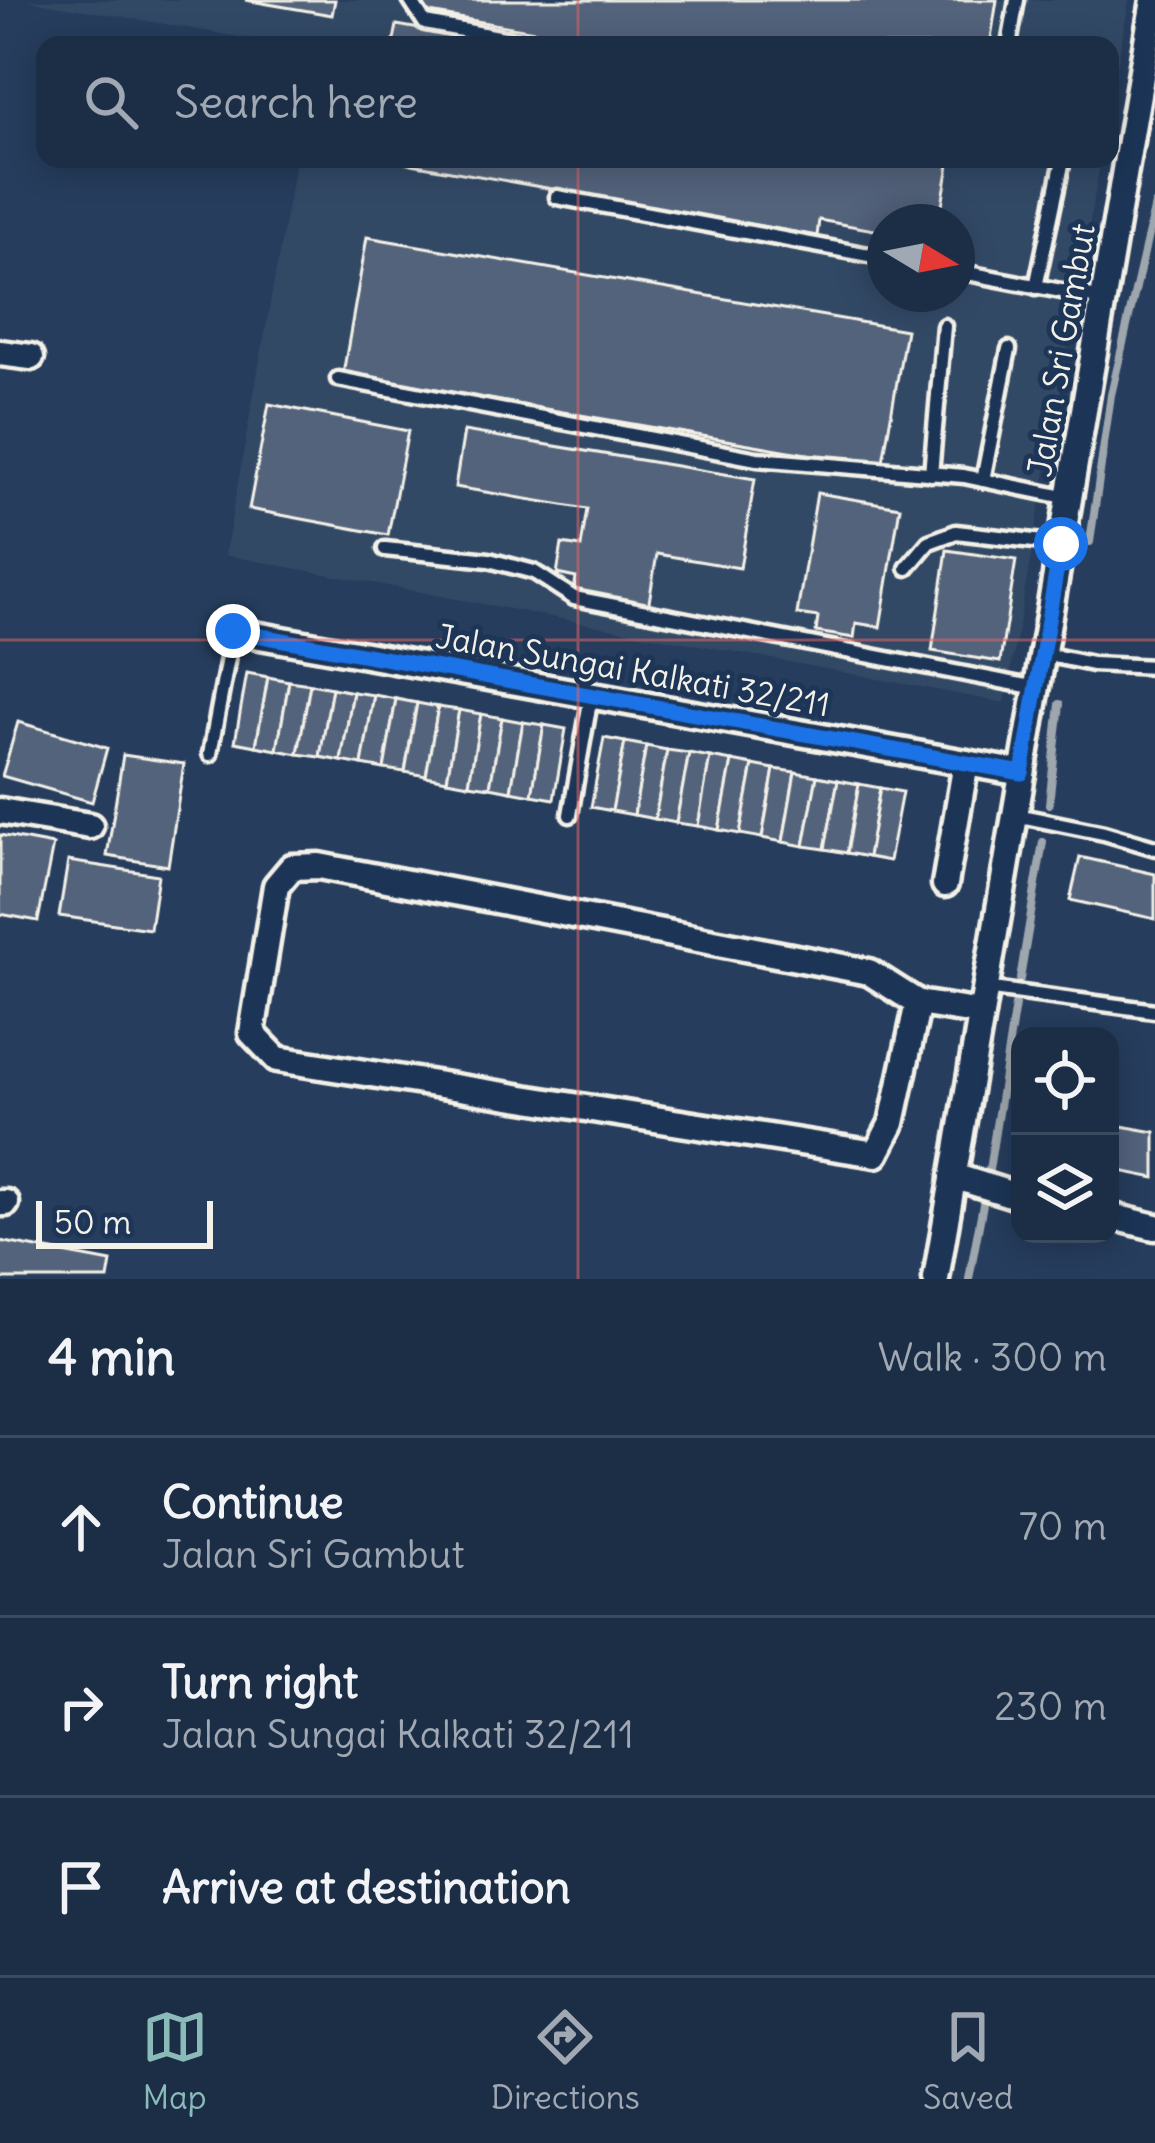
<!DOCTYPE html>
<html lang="en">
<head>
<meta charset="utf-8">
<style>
  :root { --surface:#1c2e46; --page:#293a51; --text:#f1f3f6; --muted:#a0a8b3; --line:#3a4a5f; --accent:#8bbbb9 }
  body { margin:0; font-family:Delius,sans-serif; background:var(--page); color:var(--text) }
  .controls { position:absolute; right:36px; bottom:36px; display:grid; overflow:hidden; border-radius:24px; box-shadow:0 6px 30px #0003 }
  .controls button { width:108px; height:108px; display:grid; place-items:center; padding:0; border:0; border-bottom:3px solid var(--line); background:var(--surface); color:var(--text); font:60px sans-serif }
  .compass { position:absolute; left:867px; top:204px; width:108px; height:108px; border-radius:50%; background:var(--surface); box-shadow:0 6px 30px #0003; rotate:100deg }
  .scale { position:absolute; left:36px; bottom:30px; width:177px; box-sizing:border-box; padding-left:12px; border:6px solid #f4f1e8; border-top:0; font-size:33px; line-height:42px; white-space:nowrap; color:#f4f1e8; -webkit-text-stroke:9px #1d3557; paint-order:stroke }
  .stop { position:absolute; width:36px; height:36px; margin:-27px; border:9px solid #1a73e8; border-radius:50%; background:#fff }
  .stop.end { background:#1a73e8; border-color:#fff; box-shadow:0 3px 12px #0008 }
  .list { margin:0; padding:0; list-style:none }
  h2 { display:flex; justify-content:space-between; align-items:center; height:156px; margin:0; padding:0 48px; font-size:51px }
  h2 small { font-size:39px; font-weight:400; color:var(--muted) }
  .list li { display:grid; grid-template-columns:78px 1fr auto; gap:36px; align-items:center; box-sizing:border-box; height:180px; padding:0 48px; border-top:3px solid var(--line) }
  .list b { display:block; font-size:45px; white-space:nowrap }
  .list p { margin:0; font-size:39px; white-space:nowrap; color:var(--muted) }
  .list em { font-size:39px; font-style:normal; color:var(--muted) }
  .icon { flex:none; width:66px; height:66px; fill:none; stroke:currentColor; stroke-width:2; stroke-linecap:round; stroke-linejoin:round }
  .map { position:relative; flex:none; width:1155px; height:1279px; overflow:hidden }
  .search { position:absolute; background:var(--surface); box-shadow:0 6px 30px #0003; left:36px; right:36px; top:36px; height:132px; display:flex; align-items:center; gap:30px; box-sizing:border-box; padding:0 42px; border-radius:24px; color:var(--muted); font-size:45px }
  .sheet { height:696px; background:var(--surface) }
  nav { display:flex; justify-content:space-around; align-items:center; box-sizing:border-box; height:168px; border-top:3px solid var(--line); background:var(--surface); font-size:33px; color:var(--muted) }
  nav a { display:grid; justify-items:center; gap:6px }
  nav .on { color:var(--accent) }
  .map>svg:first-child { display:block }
  .built { fill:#334966; fill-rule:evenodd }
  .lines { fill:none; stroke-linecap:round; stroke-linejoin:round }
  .stream { stroke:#9fa7ae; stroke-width:8 }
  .building { fill:#52647b; stroke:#f4f1e8; stroke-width:3 }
  .lane-casing { stroke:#f4f1e8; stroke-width:21 }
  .street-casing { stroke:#f4f1e8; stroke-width:33 }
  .lane { stroke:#1d3557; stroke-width:12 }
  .street { stroke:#1d3557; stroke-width:24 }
  .route { stroke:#1a73e8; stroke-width:15 }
  .grid { fill:none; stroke:#df6462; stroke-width:3; stroke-opacity:0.55 }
  .labels { text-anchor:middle; stroke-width:10; stroke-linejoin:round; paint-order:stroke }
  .street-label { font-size:33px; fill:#f4f1e8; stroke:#1d3557 }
</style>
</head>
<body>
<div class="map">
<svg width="1155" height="1279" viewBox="0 0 1155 1279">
  <rect width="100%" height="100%" fill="#263d5d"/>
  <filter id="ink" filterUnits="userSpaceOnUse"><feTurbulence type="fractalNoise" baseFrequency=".00833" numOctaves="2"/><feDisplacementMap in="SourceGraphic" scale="24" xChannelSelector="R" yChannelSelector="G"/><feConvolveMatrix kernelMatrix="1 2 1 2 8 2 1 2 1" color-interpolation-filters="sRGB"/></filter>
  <g filter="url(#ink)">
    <g class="built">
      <polygon points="27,0 1129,0 1110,106 1110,45 285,45"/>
      <path d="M296,159H1101L1005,703L225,555ZM885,222H957V294H885Z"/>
    </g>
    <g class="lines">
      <g class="stream">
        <polyline points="1090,542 1111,395 1155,205"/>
        <polyline points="1049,804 1060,704"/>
        <polyline points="1020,979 1043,842"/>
        <polyline points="989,1170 1015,1005"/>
        <polyline points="969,1279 983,1204"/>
      </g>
    </g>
    <g class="building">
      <polygon points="245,0 335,0 332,15"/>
      <polygon points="420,0 997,0 990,45 617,45 418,11"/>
      <polygon points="397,25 508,45 393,45"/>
      <polygon points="383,159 950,159 939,222 885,222 885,232 819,220 817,236"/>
      <polygon points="367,237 906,330 882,467 343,374"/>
      <polygon points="269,404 408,431 388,535 249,509"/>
      <polygon points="464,431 755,479 740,568 657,554 648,608 573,596 576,578 557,574 562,544 581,547 587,509 455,487"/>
      <polygon points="817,493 900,507 880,627 856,623 854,638 816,632 818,617 797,614"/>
      <polygon points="947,550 1016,560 1000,662 932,651"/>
      <polygon points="247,673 268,677 256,746 235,742"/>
      <polygon points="268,677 289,681 277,750 256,746"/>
      <polygon points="289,681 310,684 298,754 277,750"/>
      <polygon points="310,684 332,688 320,757 298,754"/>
      <polygon points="332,688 353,692 341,761 320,757"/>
      <polygon points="353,692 374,695 362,765 341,761"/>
      <polygon points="374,695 396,699 384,769 362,765"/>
      <polygon points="396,699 417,703 405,772 384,769"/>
      <polygon points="417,703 438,707 426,776 405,772"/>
      <polygon points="438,707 459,710 447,780 426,776"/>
      <polygon points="459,710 481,714 469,784 447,780"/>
      <polygon points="481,714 502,718 490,787 469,784"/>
      <polygon points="502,718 523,722 511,791 490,787"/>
      <polygon points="18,722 107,748 92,802 2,776"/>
      <polygon points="523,722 544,725 532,795 511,791"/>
      <polygon points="544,725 566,729 554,799 532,795"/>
      <polygon points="604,738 625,742 612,811 591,807"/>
      <polygon points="625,742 646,746 634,815 612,811"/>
      <polygon points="646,746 667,750 655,819 634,815"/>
      <polygon points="667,750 689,753 676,823 655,819"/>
      <polygon points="689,753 710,757 698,826 676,823"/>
      <polygon points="123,755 184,764 168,866 107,856"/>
      <polygon points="710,757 732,761 719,830 698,826"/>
      <polygon points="732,761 753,765 740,834 719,830"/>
      <polygon points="753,765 774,769 762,838 740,834"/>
      <polygon points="774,769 795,772 783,842 762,838"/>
      <polygon points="795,772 817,776 804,846 783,842"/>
      <polygon points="817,776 838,780 825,849 804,846"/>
      <polygon points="838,780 859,784 847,853 825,849"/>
      <polygon points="859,784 880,788 868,857 847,853"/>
      <polygon points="880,788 902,792 889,861 868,857"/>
      <polygon points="0,835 53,845 38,921 0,914"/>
      <polygon points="1080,857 1155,874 1155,919 1070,900"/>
      <polygon points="68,861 158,875 150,929 59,916"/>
      <polygon points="1110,1124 1155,1132 1155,1178 1110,1169"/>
      <polygon points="0,1241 111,1262 108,1279 0,1279"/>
    </g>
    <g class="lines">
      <defs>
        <g id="lane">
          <polyline points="410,0 425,23 541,45"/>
          <polyline points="1009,45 1017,0"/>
          <polyline points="557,197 885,258"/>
          <polyline points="957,271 1103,299"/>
          <polyline points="1036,287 1063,160"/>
          <polyline points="338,379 757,459 964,476 1069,498"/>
          <polyline points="931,474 944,326"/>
          <polyline points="983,480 1009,349"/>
          <polyline points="385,549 489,560 534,572 574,598 1037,688"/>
          <polyline points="907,568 929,542 956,532 1060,544"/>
          <polyline points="1044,654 1092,664 1155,667"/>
          <polyline points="210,754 233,631"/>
          <polyline points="570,815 591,696"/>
          <polyline points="1016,815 1104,833 1155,848"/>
          <polyline points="985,988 1155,1011"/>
        </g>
        <g id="street">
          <polyline points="0,353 31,357"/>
          <polyline points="233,631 1022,773"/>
          <polyline points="0,811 90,826"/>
          <polyline points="945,884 966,763"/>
          <polyline points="918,1003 892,1123 876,1154 277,1059 252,1033 276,886 292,867 319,866 869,972 918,1003 981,1013"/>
          <polyline points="953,1176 1020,1197"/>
          <polyline points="0,1203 6,1203"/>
          <polyline points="1110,1216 1155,1227"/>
          <polyline points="936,1279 1154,0"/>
        </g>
      </defs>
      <use href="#lane" class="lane-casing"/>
      <use href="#street" class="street-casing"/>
      <use href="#lane" class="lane"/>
      <use href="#street" class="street"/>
    </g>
  </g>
  <g class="lines" filter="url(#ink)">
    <polyline class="route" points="233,631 1022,773 1061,544"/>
  </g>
  <path class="grid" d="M578,0V45M578,159V1279M0,640H1155"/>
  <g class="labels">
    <g class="street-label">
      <text transform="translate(1061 350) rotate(-80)" y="12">Jalan Sri Gambut</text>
      <text transform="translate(633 670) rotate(10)" y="12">Jalan Sungai Kalkati 32/211</text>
    </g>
  </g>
</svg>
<div class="controls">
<button><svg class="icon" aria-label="locate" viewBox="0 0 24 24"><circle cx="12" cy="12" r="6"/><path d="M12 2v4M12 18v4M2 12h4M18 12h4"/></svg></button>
<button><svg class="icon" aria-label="layers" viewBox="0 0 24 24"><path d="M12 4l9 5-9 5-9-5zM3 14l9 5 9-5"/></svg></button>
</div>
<svg class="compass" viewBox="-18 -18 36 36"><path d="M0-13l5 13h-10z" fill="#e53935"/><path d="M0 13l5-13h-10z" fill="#a0a8b3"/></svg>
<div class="scale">50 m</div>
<div class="stop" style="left:1061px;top:544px"></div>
<div class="stop end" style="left:233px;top:631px"></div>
<div class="search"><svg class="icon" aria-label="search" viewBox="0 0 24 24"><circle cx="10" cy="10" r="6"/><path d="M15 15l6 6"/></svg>Search here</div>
</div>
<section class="sheet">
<h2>4 min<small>Walk · 300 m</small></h2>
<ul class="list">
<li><svg class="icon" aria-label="ahead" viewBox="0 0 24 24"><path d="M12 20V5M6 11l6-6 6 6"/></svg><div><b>Continue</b><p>Jalan Sri Gambut</p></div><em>70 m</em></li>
<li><svg class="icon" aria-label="right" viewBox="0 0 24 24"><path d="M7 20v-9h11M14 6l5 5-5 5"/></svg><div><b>Turn right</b><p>Jalan Sungai Kalkati 32/211</p></div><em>230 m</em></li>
<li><svg class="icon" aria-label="arrive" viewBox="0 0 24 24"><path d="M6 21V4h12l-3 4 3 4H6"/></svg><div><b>Arrive at destination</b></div></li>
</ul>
</section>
<nav>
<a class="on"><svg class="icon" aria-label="map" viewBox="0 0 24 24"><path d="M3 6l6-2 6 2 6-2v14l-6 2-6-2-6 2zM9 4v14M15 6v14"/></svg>Map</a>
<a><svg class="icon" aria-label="directions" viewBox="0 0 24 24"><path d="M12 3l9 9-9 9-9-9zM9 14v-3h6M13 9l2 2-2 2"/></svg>Directions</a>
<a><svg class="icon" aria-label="saved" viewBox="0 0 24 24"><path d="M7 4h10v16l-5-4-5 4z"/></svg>Saved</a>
</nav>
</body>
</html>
